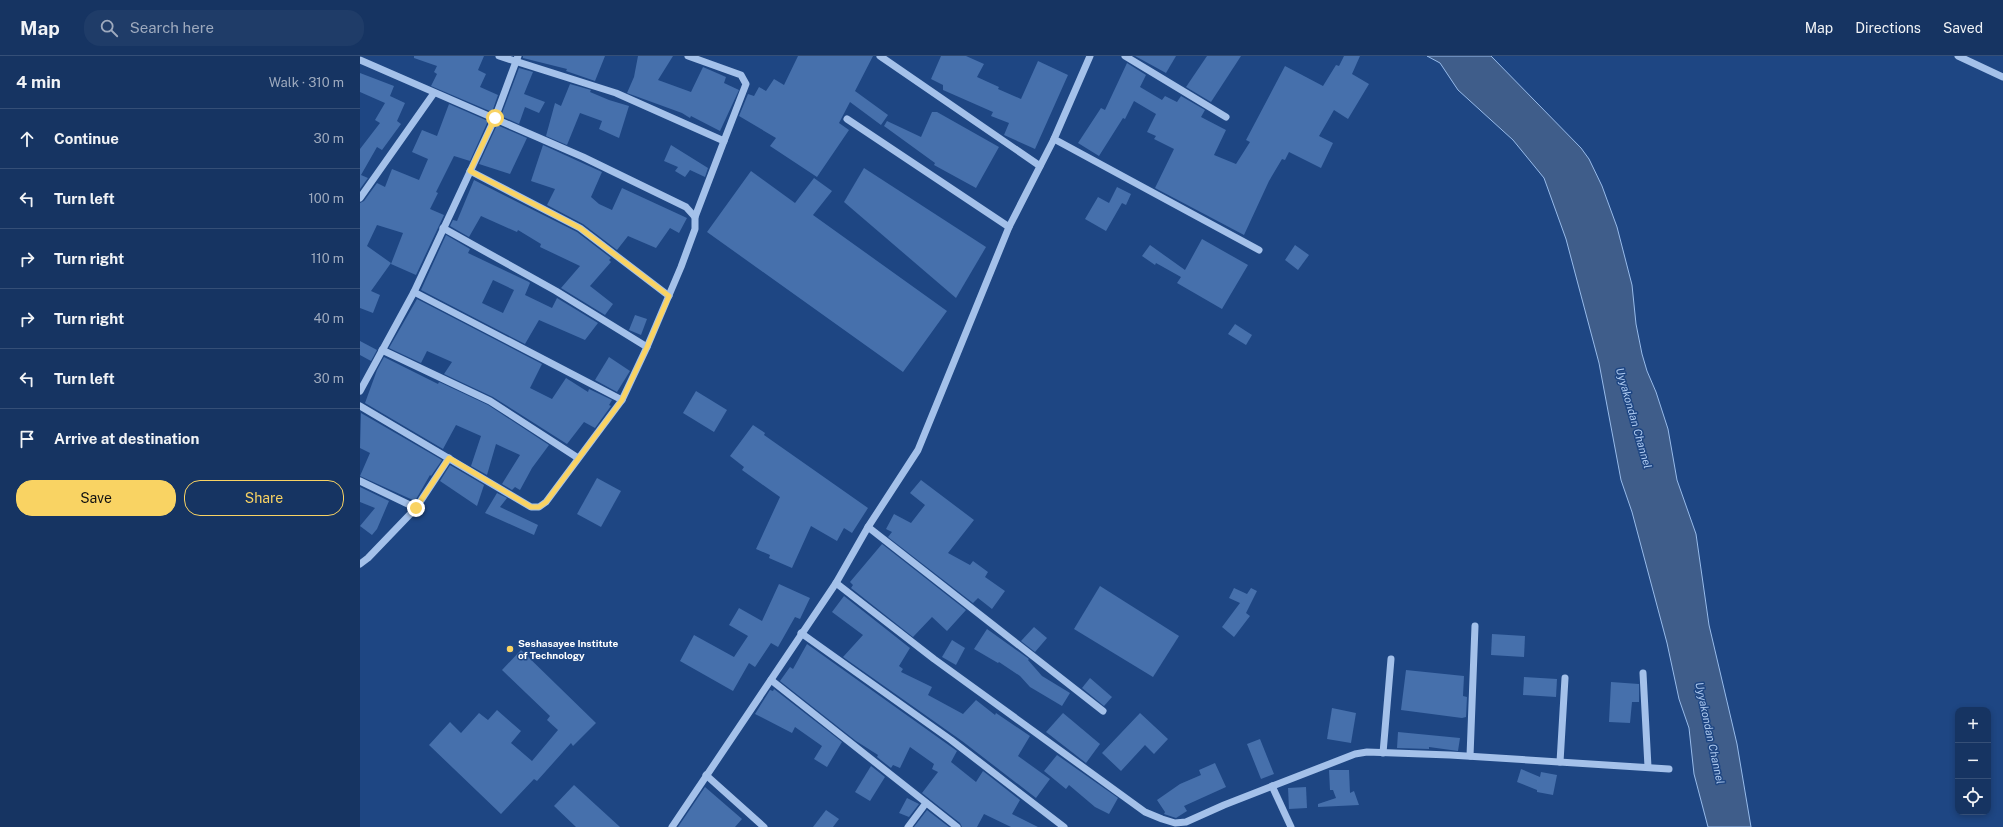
<!DOCTYPE html>
<html lang="en">
<head>
<meta charset="utf-8">
<style>
  :root { --surface:#163462; --page:#1f3c68; --text:#f1f3f6; --muted:#9eaabe; --line:#354f77; --accent:#f9d363 }
  body { margin:0; font-family:"Public Sans",sans-serif; background:var(--page); color:var(--text) }
  .controls { position:absolute; right:12px; bottom:12px; display:grid; overflow:hidden; border-radius:8px; box-shadow:0 2px 6px #0003 }
  .controls button { width:36px; height:36px; display:grid; place-items:center; padding:0; border:0; border-bottom:1px solid var(--line); background:var(--surface); color:var(--text); font:20px sans-serif }
  .stop { position:absolute; width:12px; height:12px; margin:-9px; border:3px solid #f9d363; border-radius:50%; background:#fff }
  .stop.end { background:#f9d363; border-color:#fff; box-shadow:0 1px 4px #0008 }
  .list { margin:0; padding:0; list-style:none }
  h2 { display:flex; justify-content:space-between; align-items:center; height:52px; margin:0; padding:0 16px; font-size:17px }
  h2 small { font-size:13px; font-weight:400; color:var(--muted) }
  .list li { display:grid; grid-template-columns:26px 1fr auto; gap:12px; align-items:center; box-sizing:border-box; height:60px; padding:0 16px; border-top:1px solid var(--line) }
  .list b { display:block; font-size:15px; white-space:nowrap }
  .list em { font-size:13px; font-style:normal; color:var(--muted) }
  .actions { display:flex; gap:8px; padding:12px 16px }
  .actions a { flex:1; padding:9px 0; border:1px solid var(--accent); border-radius:16px; text-align:center; font-size:14px; color:var(--accent) }
  .actions .main { background:var(--accent); color:#111 }
  .icon { flex:none; width:22px; height:22px; fill:none; stroke:currentColor; stroke-width:2; stroke-linecap:round; stroke-linejoin:round }
  .map { position:relative; flex:none; width:1643px; height:771px; overflow:hidden }
  header { display:flex; align-items:center; gap:24px; box-sizing:border-box; height:56px; padding:0 20px; background:var(--surface); border-bottom:1px solid var(--line) }
  header strong { font-size:19px }
  nav { display:flex; gap:22px; margin-inline-start:auto; font-size:14px }
  .search { width:280px; height:36px; background:var(--page); display:flex; align-items:center; gap:10px; box-sizing:border-box; padding:0 14px; border-radius:16px; color:var(--muted); font-size:15px }
  main { display:flex }
  aside { flex:1; background:var(--surface) }
  .map>svg:first-child { display:block }
  .water { fill:#3f5d8a; stroke:#97bbeb }
  .building { fill:#4670ac; fill-rule:evenodd }
  .lines { fill:none; stroke-linecap:round; stroke-linejoin:round }
  .minor { stroke:#a4c1ea; stroke-width:7 }
  .route { stroke:#f9d363; stroke-width:5 }
  .poi-dot { fill:#f9d363; stroke:#1e4683; stroke-width:1.5 }
  .labels { text-anchor:middle; stroke-width:3; stroke-linejoin:round; paint-order:stroke }
  .poi-label { font-size:10px; font-weight:bold; fill:#fff; stroke:#1e4683; text-anchor:start }
  .water-label { font-size:11px; font-style:italic; fill:#afcbf1; stroke:#1e4683 }
</style>
</head>
<body>
<header>
<strong>Map</strong>
<div class="search"><svg class="icon" aria-label="search" viewBox="0 0 24 24"><circle cx="10" cy="10" r="6"/><path d="M15 15l6 6"/></svg>Search here</div>
<nav><a>Map</a><a>Directions</a><a>Saved</a></nav>
</header>
<main>
<aside>
<h2>4 min<small>Walk · 310 m</small></h2>
<ul class="list">
<li><svg class="icon" aria-label="ahead" viewBox="0 0 24 24"><path d="M12 20V5M6 11l6-6 6 6"/></svg><div><b>Continue</b></div><em>30 m</em></li>
<li><svg class="icon" aria-label="left" viewBox="0 0 24 24"><path d="M17 20v-9H6M10 6l-5 5 5 5"/></svg><div><b>Turn left</b></div><em>100 m</em></li>
<li><svg class="icon" aria-label="right" viewBox="0 0 24 24"><path d="M7 20v-9h11M14 6l5 5-5 5"/></svg><div><b>Turn right</b></div><em>110 m</em></li>
<li><svg class="icon" aria-label="right" viewBox="0 0 24 24"><path d="M7 20v-9h11M14 6l5 5-5 5"/></svg><div><b>Turn right</b></div><em>40 m</em></li>
<li><svg class="icon" aria-label="left" viewBox="0 0 24 24"><path d="M17 20v-9H6M10 6l-5 5 5 5"/></svg><div><b>Turn left</b></div><em>30 m</em></li>
<li><svg class="icon" aria-label="arrive" viewBox="0 0 24 24"><path d="M6 21V4h12l-3 4 3 4H6"/></svg><div><b>Arrive at destination</b></div></li>
</ul>
<div class="actions"><a class="main">Save</a><a>Share</a></div>
</aside>
<div class="map">
<svg width="1643" height="771" viewBox="0 0 1643 771">
  <rect width="100%" height="100%" fill="#1e4683"/>
  <polygon class="water" points="1067,0 1131,0 1221,92 1229,103 1242,130 1257,171 1272,229 1276,268 1282,298 1287,315 1296,336 1308,373 1317,424 1336,478 1349,569 1377,688 1391,771 1348,771 1334,718 1329,672 1319,643 1307,587 1272,456 1261,424 1239,307 1206,183 1184,122 1153,84 1098,34 1080,7"/>
  <g class="building">
    <polygon points="54,0 124,0 118,14 126,18 120,31 138,39 132,56 71,30 77,18 74,16 77,10 54,2"/>
    <polygon points="163,0 245,0 235,25 206,15 207,13 163,2"/>
    <polygon points="278,0 313,0 298,24 331,36 343,11 366,21 364,27 379,34 360,75 331,60 330,62 322,57 267,37 274,21"/>
    <polygon points="438,0 513,0 495,35 528,59 521,69 490,46 479,67 489,74 457,121 410,90 416,82 379,60 388,38 394,40 399,31 406,35 414,23 424,29"/>
    <polygon points="581,0 606,0 624,8 617,21 639,31 638,33 661,43 678,5 708,19 675,93 644,79 649,67 631,60 633,56 583,34 583,29 571,23"/>
    <polygon points="775,0 816,0 806,17"/>
    <polygon points="847,0 881,0 851,46 826,31"/>
    <polygon points="984,0 1000,0 992,18 1009,28 988,63 974,54 959,80 973,87 961,112 929,96 925,104 922,103 909,125 884,179 795,132 814,93 794,83 796,80 787,76 796,58 774,45 765,63 763,62 739,100 718,87 741,52 745,54 767,7 786,19 780,31 802,44 805,40 817,46 821,40 845,54 841,61 866,74 854,99 876,108 890,86 886,84 925,10 963,30 976,9 979,10"/>
    <polygon points="159,12 173,16 164,38 185,46 179,57 165,51 159,68 141,60"/>
    <polygon points="0,17 34,30 30,40 45,47 37,65 41,68 22,94 17,91 1,119 8,122 0,133 0,93 20,67 15,64 25,47 0,36"/>
    <polygon points="210,28 231,34 230,36 249,44 269,50 259,82 239,73 242,65 220,57 207,89 186,80 195,47 201,50"/>
    <polygon points="89,48 128,65 110,105 94,100 76,136 78,137 70,153 84,159 56,219 31,208 43,177 17,169 7,190 31,207 11,235 20,239 13,257 0,252 0,147 4,145 17,127 25,131 32,113 59,124 68,103 52,96 62,74 77,80"/>
    <polygon points="572,56 577,56 639,91 616,132 574,109 575,107 524,70 527,65 561,81"/>
    <polygon points="137,69 167,82 150,118 119,108"/>
    <polygon points="183,89 242,116 231,141 239,148 252,154 262,132 327,162 319,177 310,172 296,192 268,180 257,194 223,168 187,149 195,133 171,125"/>
    <polygon points="311,89 348,112 345,121 330,114 325,121 315,115 318,111 304,105"/>
    <polygon points="504,112 626,191 596,242 484,146"/>
    <polygon points="391,115 435,147 454,122 472,135 453,159 587,255 543,316 347,176"/>
    <polygon points="114,124 217,176 251,202 249,204 251,206 230,230 253,248 245,259 201,232 220,210 180,191 181,188 158,174 157,176 121,160 109,181 90,170 93,164 97,165"/>
    <polygon points="757,131 771,138 766,149 762,147 746,175 725,163 738,141 749,147"/>
    <path d="M86,179L110,193L108,197L169,226L170,227L165,239L192,252L197,242L238,267L225,284L179,264L165,288L61,234ZM133,224L154,234L143,257L122,247Z"/>
    <polygon points="842,183 888,209 862,253 817,227 821,221 796,207 795,209 782,200 790,189 825,214"/>
    <polygon points="935,189 949,199 938,214 925,204"/>
    <polygon points="57,243 182,308 170,332 192,343 206,322 228,336 229,333 252,344 249,349 251,350 235,372 224,366 207,388 133,341 84,318 92,306 67,295 61,307 29,292"/>
    <polygon points="275,259 287,263 281,279 269,274"/>
    <polygon points="875,268 892,279 886,289 868,278"/>
    <polygon points="0,285 17,294 11,305 0,299"/>
    <polygon points="24,301 78,328 79,326 128,349 189,389 172,412 160,434 155,431 152,434 142,428 160,399 136,388 127,419 111,410 121,380 96,369 83,393 5,347 17,314"/>
    <polygon points="249,301 270,315 257,336 235,324"/>
    <polygon points="336,335 367,354 354,376 323,357"/>
    <polygon points="1,357 82,404 71,420 70,419 55,445 0,420 10,397 0,392"/>
    <polygon points="393,369 405,377 404,379 508,452 492,477 484,472 477,485 451,470 432,512 409,502 410,499 396,493 420,441 382,414 384,411 370,400"/>
    <polygon points="90,409 124,429 117,450 80,425"/>
    <polygon points="237,422 261,435 241,471 217,458"/>
    <polygon points="561,424 614,464 588,497 610,509 613,505 628,516 625,521 645,535 632,553 618,542 613,547 528,481 532,476 526,473 534,458 551,467 565,449 550,437"/>
    <polygon points="0,431 29,445 17,473 12,479 0,470 15,452 0,446"/>
    <polygon points="137,437 147,442 140,451 178,469 174,479 125,457"/>
    <polygon points="522,488 606,554 587,575 572,561 553,581 491,532 493,529 490,526"/>
    <polygon points="419,528 450,542 440,563 435,561 418,591 411,587 395,611 389,607 373,635 320,605 334,579 374,601 388,580 369,569 379,552 402,565"/>
    <polygon points="740,530 819,580 793,621 714,573"/>
    <polygon points="874,532 887,538 891,532 897,535 886,557 890,560 874,581 862,571 880,547 869,542"/>
    <polygon points="484,540 550,592 539,610 543,613 541,616 572,631 568,639 603,658 616,644 635,659 636,657 670,680 658,700 690,723 676,742 602,685 483,601 503,579 472,556"/>
    <polygon points="674,571 687,582 675,596 661,585"/>
    <polygon points="627,573 669,603 668,604 682,620 710,637 702,650 670,631 660,620 639,606 638,607 614,593"/>
    <polygon points="1132,578 1165,580 1164,601 1131,599"/>
    <polygon points="592,584 605,592 596,609 582,601"/>
    <polygon points="447,588 597,695 591,706 616,726 623,715 660,744 652,758 678,771 651,771 624,758 617,771 602,771 600,767 562,737 578,716 572,713 574,708 550,691 540,712 533,709 531,712 517,701 518,699 496,685 420,625 430,611 433,613"/>
    <polygon points="161,594 236,667 213,690 211,687 177,725 174,723 141,758 69,689 90,666 101,677 119,657 128,664 137,654 161,675 151,687 172,705 198,674 187,664 190,660 142,614"/>
    <polygon points="1046,614 1104,620 1103,640 1107,641 1106,661 1102,662 1041,654"/>
    <polygon points="1164,621 1197,623 1196,641 1163,639"/>
    <polygon points="730,622 752,641 744,650 722,632"/>
    <polygon points="1251,626 1279,628 1279,646 1272,646 1270,667 1249,666"/>
    <polygon points="414,633 482,686 467,711 454,703 462,690 435,671 432,677 395,658 410,634 413,635"/>
    <polygon points="972,652 996,657 991,687 967,683"/>
    <polygon points="703,657 740,688 726,707 686,676"/>
    <polygon points="780,657 808,683 794,698 785,689 761,715 742,697"/>
    <polygon points="1038,676 1100,682 1098,695 1069,691 1069,693 1037,692"/>
    <polygon points="900,683 914,718 901,723 887,688"/>
    <polygon points="697,699 758,742 749,758 735,751 709,729 706,733 684,715"/>
    <polygon points="855,707 866,731 824,750 827,755 816,762 804,758 805,756 797,744 820,728 841,719 839,714"/>
    <polygon points="511,710 525,721 510,745 495,736"/>
    <polygon points="1161,713 1180,721 1181,716 1197,719 1193,739 1177,736 1177,734 1157,726"/>
    <polygon points="969,714 989,714 990,737 994,735 999,749 958,751 958,748 976,742 973,734 970,734"/>
    <polygon points="214,729 260,771 216,771 194,750"/>
    <polygon points="345,731 382,763 375,771 318,771"/>
    <polygon points="946,731 947,752 929,753 928,732"/>
    <polygon points="547,742 559,748 549,761 539,757"/>
    <polygon points="466,754 479,763 473,771 453,771"/>
    <polygon points="567,754 589,771 554,771"/>
  </g>
  <g class="lines">
    <g class="minor">
      <polyline points="139,0 256,37 364,85 386,28 381,19 328,0"/>
      <polyline points="520,0 680,110"/>
      <polyline points="765,0 866,61"/>
      <polyline points="1598,0 1643,21"/>
      <polyline points="0,4 223,101 326,151 335,161 335,173 321,211 287,291 262,344 186,446 179,451 171,451 0,350"/>
      <polyline points="487,63 649,171"/>
      <polyline points="694,83 899,194"/>
      <polyline points="110,115 220,172 309,240"/>
      <polyline points="0,142 74,37"/>
      <polyline points="335,161 364,85"/>
      <polyline points="83,172 196,235 287,291"/>
      <polyline points="54,236 262,344"/>
      <polyline points="22,294 130,345 218,402"/>
      <polyline points="0,335 54,236 135,62 158,0"/>
      <polyline points="0,425 56,452 8,502 0,508"/>
      <polyline points="56,452 89,402"/>
      <polyline points="508,471 743,655"/>
      <polyline points="476,527 574,603 785,756 802,763 815,767 826,766 864,749 995,698 1007,696 1090,699 1309,713"/>
      <polyline points="441,577 591,684 704,771"/>
      <polyline points="1283,617 1288,711"/>
      <polyline points="411,624 597,771"/>
      <polyline points="1023,697 1031,603"/>
      <polyline points="1110,700 1115,570"/>
      <polyline points="1200,706 1205,622"/>
      <polyline points="346,719 404,771"/>
      <polyline points="912,730 931,771"/>
      <polyline points="312,771 476,527 508,471 558,394 649,171 694,83 730,0"/>
      <polyline points="548,771 566,747"/>
    </g>
  </g>
  <g class="lines">
    <polyline class="route" points="56,452 89,402 171,451 179,451 186,446 262,344 287,291 309,240 220,172 110,115 135,62"/>
  </g>
  <circle class="poi-dot" cx="150" cy="593" r="4"/>
  <g class="labels">
    <g class="poi-label">
      <text x="158" y="591">Seshasayee Institute<tspan x="158" dy="12">of Technology</tspan></text>
    </g>
    <g class="water-label">
      <text transform="translate(1274 362) rotate(74)" y="4">Uyyakondan Channel</text>
      <text transform="translate(1350 677) rotate(78)" y="4">Uyyakondan Channel</text>
    </g>
  </g>
</svg>
<div class="controls">
<button>+</button>
<button>−</button>
<button><svg class="icon" aria-label="locate" viewBox="0 0 24 24"><circle cx="12" cy="12" r="6"/><path d="M12 2v4M12 18v4M2 12h4M18 12h4"/></svg></button>
</div>
<div class="stop" style="left:135px;top:62px"></div>
<div class="stop end" style="left:56px;top:452px"></div>
</div>
</main>
</body>
</html>
